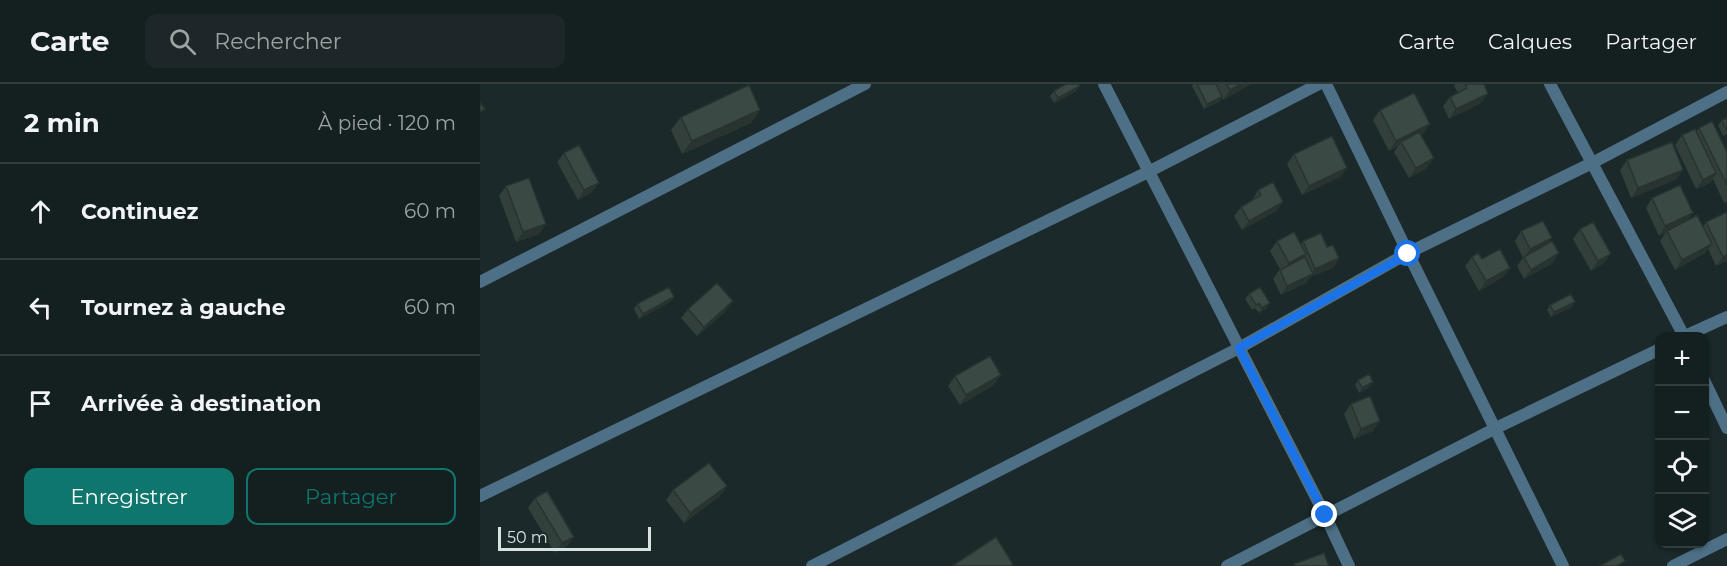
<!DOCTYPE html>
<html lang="fr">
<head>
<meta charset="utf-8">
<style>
	:root { --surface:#141f20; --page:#1d2729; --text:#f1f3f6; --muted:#9da2a5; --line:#333d3e; --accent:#0f766e }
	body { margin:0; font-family:Montserrat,sans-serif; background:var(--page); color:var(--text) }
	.controls { position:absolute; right:18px; bottom:18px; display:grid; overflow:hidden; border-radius:12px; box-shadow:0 2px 4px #0004 }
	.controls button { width:54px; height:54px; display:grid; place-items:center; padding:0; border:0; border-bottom:2px solid var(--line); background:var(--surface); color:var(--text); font:30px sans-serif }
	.scale { position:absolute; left:18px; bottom:15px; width:153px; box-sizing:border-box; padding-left:6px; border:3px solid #d8e2e3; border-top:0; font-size:16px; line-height:21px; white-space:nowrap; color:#d8e2e3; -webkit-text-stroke:4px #1b292b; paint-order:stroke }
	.stop { position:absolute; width:18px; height:18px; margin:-14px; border:4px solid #1a73e8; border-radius:50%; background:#fff }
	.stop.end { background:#1a73e8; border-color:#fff; box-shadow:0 2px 6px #0008 }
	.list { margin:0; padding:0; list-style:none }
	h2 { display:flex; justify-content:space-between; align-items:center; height:78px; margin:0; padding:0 24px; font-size:26px }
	h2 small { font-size:20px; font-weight:400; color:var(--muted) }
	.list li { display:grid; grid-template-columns:39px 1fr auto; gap:18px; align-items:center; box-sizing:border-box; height:96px; padding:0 24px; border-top:2px solid var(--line) }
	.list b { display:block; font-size:22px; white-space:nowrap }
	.list em { font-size:20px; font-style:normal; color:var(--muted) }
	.actions { display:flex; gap:12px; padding:18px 24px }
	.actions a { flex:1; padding:14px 0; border:2px solid var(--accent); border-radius:12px; text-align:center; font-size:21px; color:var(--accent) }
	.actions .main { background:var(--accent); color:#fff }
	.icon { flex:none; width:33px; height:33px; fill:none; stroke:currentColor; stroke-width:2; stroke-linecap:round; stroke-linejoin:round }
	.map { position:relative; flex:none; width:1247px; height:482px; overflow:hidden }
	header { display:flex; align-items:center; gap:36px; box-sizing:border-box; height:84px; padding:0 30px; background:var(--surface); border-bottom:2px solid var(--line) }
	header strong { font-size:28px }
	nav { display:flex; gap:33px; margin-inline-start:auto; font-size:21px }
	.search { width:420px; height:54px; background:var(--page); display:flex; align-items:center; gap:15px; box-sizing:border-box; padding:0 21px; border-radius:12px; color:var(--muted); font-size:22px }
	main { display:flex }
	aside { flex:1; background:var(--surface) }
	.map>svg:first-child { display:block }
</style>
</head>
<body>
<header>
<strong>Carte</strong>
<div class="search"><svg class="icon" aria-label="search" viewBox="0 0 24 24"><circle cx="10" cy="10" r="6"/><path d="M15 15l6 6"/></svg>Rechercher</div>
<nav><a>Carte</a><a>Calques</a><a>Partager</a></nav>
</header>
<main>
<aside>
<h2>2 min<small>À pied · 120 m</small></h2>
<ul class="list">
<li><svg class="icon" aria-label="ahead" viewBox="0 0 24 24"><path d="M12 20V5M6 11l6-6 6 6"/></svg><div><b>Continuez</b></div><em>60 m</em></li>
<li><svg class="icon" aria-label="left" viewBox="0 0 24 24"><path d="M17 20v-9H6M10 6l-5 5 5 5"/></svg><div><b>Tournez à gauche</b></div><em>60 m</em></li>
<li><svg class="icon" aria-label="arrive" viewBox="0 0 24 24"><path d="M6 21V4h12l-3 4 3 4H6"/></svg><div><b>Arrivée à destination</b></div></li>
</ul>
<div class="actions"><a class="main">Enregistrer</a><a>Partager</a></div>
</aside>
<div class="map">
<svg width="1247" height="482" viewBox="0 0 1247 482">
	<rect width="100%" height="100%" fill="#1b292b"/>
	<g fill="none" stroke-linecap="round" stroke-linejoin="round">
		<path stroke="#4e7086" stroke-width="12" d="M624 0 845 431 869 482
			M846 0 928 169 1083 482
			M1070 0 1204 252
			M0 198 385 0
			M1205 252 1247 233
			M1224 296 1247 344
			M0 412 668 88 839 0
			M332 482 759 264 928 169 1112 79 1247 8
			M747 482 1016 344 1180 265
			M1193 482 1247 455"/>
	</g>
	<path fill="#323f3a" d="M713 0H771L743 16 742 14 739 18 724 25 712 2Z
		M975 0H1004L1001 19 969 35 963 22 970 13 978 9 974 2Z
		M600 2 596 7 574 19 570 12 574 7Z
		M280 26 271 39 202 70 191 46 201 33Z
		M900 26 944 49 941 51 947 84 929 94 914 68 918 62 909 67 893 36Z
		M1247 34V50L1243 52 1238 41 1242 36Z
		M1219 44 1247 68V118L1244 119 1233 95 1230 99 1216 105 1195 61 1202 51 1217 47Z
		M84 69 112 108 98 116 77 78Z
		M814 70 867 84 860 93 822 111 807 80Z
		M1147 76 1197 95 1151 114 1140 86Z
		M26 102 66 140 59 150 36 158 19 112Z
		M778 106 803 118 796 127 762 146 754 132 761 123 772 117Z
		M1172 114 1208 136 1223 143 1226 138 1247 177 1236 182 1228 165 1225 169 1195 186 1180 157 1186 148 1179 152 1166 124Z
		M1100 145 1124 179 1111 187 1093 155Z
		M1041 147 1069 159 1073 179 1044 195 1037 182 1043 174 1035 157Z
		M797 157 821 160 823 157 847 163 859 174 853 184 830 193 826 199 801 211 793 195 800 185 790 167Z
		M992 173 1002 175 1030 184 1023 193 999 207 985 182Z
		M769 210 787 224 779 229 775 224 772 226 765 215Z
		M194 213 190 218 159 235 154 225 157 220Z
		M1070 221 1092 223 1071 233 1067 226Z
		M208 225 246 227 217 252 201 234Z
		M475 292 514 301 480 321 468 302Z
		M878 296 890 303 879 309 875 301Z
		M871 320 893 347 874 355 864 330Z
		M247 402 240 412 204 439 186 416 193 406Z
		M55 414 94 453 87 462 75 469 48 424Z"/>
	<path fill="#293330" d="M761 0H771L743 16 750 6Z
		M600 2 596 7 574 19 578 14Z
		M1008 10 1001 19 969 35 976 25Z
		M742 13 739 18 724 25 727 20Z
		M280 26 271 39 202 70 212 57Z
		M950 40 944 49 922 60 921 58 918 62 909 67 916 57Z
		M954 74 947 84 929 94 936 84Z
		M867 84 860 93 822 111 829 102Z
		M1203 86 1197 95 1151 114 1158 104Z
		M1236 89 1230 99 1216 105 1223 96Z
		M119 99 112 108 98 116 104 106Z
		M803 118 796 127 762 146 769 137Z
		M1213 129 1206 139 1179 152 1185 142Z
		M66 140 59 150 36 158 43 148Z
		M1072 154 1065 164 1043 175 1050 165Z
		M1232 160 1225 169 1195 186 1202 176Z
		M1079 169 1073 179 1044 195 1051 186Z
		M826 170 819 180 802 189 809 179Z
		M1131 170 1124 179 1111 187 1118 177Z
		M1247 171V177L1236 182 1243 173Z
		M859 174 853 184 830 193 826 199 801 211 807 202 830 191 835 185Z
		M1030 184 1023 193 999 207 1006 197Z
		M194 213 190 218 159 235 163 230Z
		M253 217 246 227 217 252 224 243Z
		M1095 218 1092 223 1071 233 1074 228Z
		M790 219 787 224 779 229 782 224Z
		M521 291 514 301 480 321 486 311Z
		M893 298 890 303 879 309 882 304Z
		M900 337 893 347 874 355 881 345Z
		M247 402 240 412 204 439 210 429Z
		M94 453 87 462 75 469 82 459Z"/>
	<path fill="#3a4944" stroke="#293330" stroke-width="1.5" d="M586 0H598L600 2 578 14 574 7Z
		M717 0H736L742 13 727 20Z
		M746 0H761L750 6Z
		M985 0H1004L1008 10 976 25 970 13 987 4Z
		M269 1 280 26 212 57 201 33Z
		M934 9 950 40 916 57 900 26Z
		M0 19 5 25 0 28Z
		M1247 34V47L1242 36Z
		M1232 37 1247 68V101L1219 44Z
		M1215 45 1236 89 1223 96 1202 51Z
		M939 48 954 74 936 84 921 58Z
		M852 52 867 84 829 102 814 70Z
		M1192 58 1203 86 1158 104 1147 76Z
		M99 61 119 99 104 106 84 69Z
		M49 94 66 140 43 148 26 102Z
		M793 98 803 118 769 137 761 123 781 111 778 106Z
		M1200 101 1213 129 1185 142 1172 114Z
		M1247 128V171L1243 173 1226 138Z
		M1217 131 1232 160 1202 176 1187 147Z
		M1063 137 1072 154 1050 165 1041 147Z
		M1113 138 1131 170 1118 177 1100 145Z
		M814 148 826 170 809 179 797 157Z
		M841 149 847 163 853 161 859 174 835 185 823 157Z
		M1072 157 1079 169 1051 186 1044 173Z
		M1020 165 1030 184 1006 197 992 173 998 169 1002 175Z
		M825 173 833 190 807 202 800 186Z
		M237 199 253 217 224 243 208 225Z
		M189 203 194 213 163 230 157 220Z
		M780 203 790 219 782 224 779 219 776 221 769 210Z
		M1091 210 1095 218 1074 228 1070 221Z
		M510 272 521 291 486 311 475 292Z
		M889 290 893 298 882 304 878 296Z
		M890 312 900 337 881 345 871 320Z
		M1224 338 1228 345 1224 347Z
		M229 379 247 402 210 429 193 406Z
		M67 407 94 453 82 459 55 414Z
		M516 453 533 480 531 482H472Z
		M844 469 849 482H815L814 480Z
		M1141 470 1145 477 1137 482H1120Z"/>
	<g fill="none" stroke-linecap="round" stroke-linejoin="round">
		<path stroke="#1a73e8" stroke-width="8" d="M845 431 759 264 928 170"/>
	</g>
</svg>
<div class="controls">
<button>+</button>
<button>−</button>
<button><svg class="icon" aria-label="locate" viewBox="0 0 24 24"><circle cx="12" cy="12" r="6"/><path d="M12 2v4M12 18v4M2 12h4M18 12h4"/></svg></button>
<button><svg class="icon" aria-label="layers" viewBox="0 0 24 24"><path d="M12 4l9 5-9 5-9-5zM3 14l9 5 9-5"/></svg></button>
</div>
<div class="scale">50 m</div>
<div class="stop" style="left:928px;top:170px"></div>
<div class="stop end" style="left:845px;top:431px"></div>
</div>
</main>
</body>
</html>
